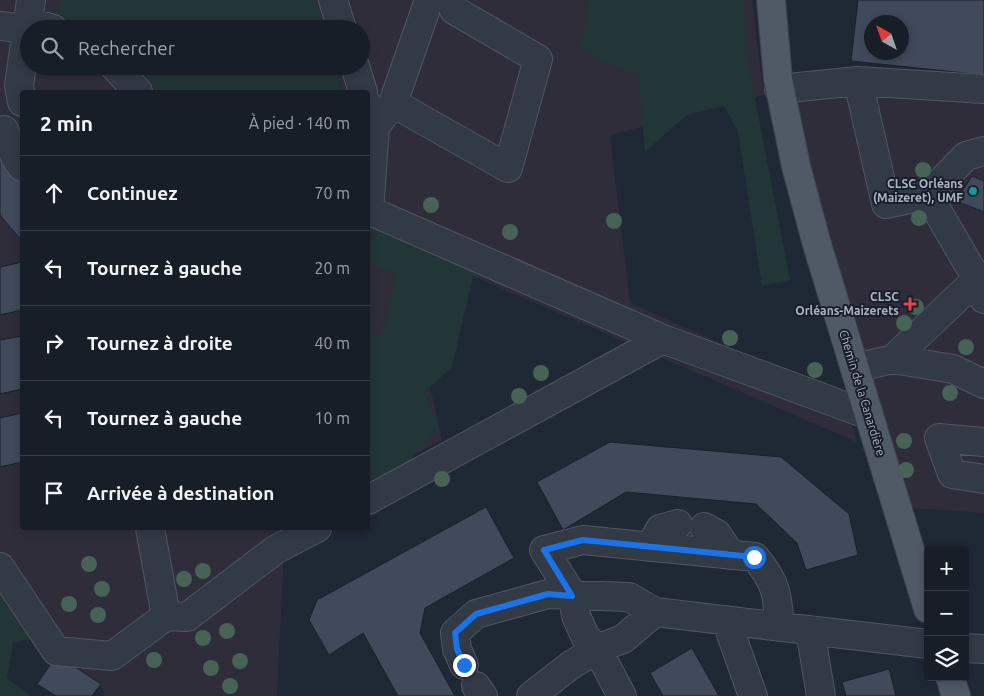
<!DOCTYPE html>
<html lang="fr">
<head>
<meta charset="utf-8">
<style>
	:root { --surface:#171e28; --page:#242b34; --text:#f1f3f6; --muted:#9ea2a8; --line:#363c45 }
	body { margin:0; font-family:Ubuntu,sans-serif; background:var(--page); color:var(--text) }
	.controls { position:absolute; right:15px; bottom:15px; display:grid; overflow:hidden; border-radius:5px; box-shadow:0 2px 8px #0003 }
	.controls button { width:45px; height:45px; display:grid; place-items:center; padding:0; border:0; border-bottom:1px solid var(--line); background:var(--surface); color:var(--text); font:25px sans-serif }
	.compass { position:absolute; left:864px; top:15px; width:45px; height:45px; border-radius:50%; background:var(--surface); box-shadow:0 2px 8px #0003; rotate:320deg }
	.stop { position:absolute; width:15px; height:15px; margin:-11px; border:4px solid #1a73e8; border-radius:50%; background:#fff }
	.stop.end { background:#1a73e8; border-color:#fff; box-shadow:0 1px 5px #0008 }
	.list { margin:0; padding:0; list-style:none }
	h2 { display:flex; justify-content:space-between; align-items:center; height:65px; margin:0; padding:0 20px; font-size:21px }
	h2 small { font-size:16px; font-weight:400; color:var(--muted) }
	.list li { display:grid; grid-template-columns:32px 1fr auto; gap:15px; align-items:center; box-sizing:border-box; height:75px; padding:0 20px; border-top:1px solid var(--line) }
	.list b { display:block; font-size:19px; white-space:nowrap }
	.list em { font-size:16px; font-style:normal; color:var(--muted) }
	.icon { flex:none; width:28px; height:28px; fill:none; stroke:currentColor; stroke-width:2; stroke-linecap:round; stroke-linejoin:round }
	.map { position:relative; flex:none; width:984px; height:696px; overflow:hidden }
	.search { position:absolute; background:var(--surface); box-shadow:0 2px 8px #0003; left:20px; top:20px; width:350px; height:55px; display:flex; align-items:center; gap:12px; box-sizing:border-box; padding:0 18px; border-radius:28px; color:var(--muted); font-size:19px }
	.panel { position:absolute; background:var(--surface); box-shadow:0 2px 8px #0003; left:20px; top:90px; width:350px; height:440px; border-radius:5px }
	.map>svg:first-child { display:block }
</style>
</head>
<body>
<div class="map">
<svg width="984" height="696" viewBox="0 0 984 696">
	<rect width="100%" height="100%" fill="#1f2835"/>
	<path fill="#2f2d3a" fill-rule="evenodd" d="M0 0H752L764 95 610 135 630 303 827 390 844 392 857 442 470 275 429 382 442 440 368 479V92H22V528H285L277 696H105L100 684 57 655 0 570ZM29 29H361V66H29Z
		M778 79 984 100V513L897 507Z"/>
	<path fill="#223537" d="M59 0H316L324 29H90L58 14Z
		M588 0H743L747 57 790 280 762 286 738 132 724 106 687 115 645 152 638 75 603 62 580 47 585 28Z
		M135 66H335L342 92H160Z
		M376 226 474 272 452 367 424 393 439 426 400 472 368 484V334L382 336 397 274 368 263V252Z
		M0 570 36 638 13 643 7 678 30 696H0Z"/>
	<path fill="#404a5a" stroke="#1a212c" fill-rule="evenodd" d="M858 0H984V75L851 61ZM872 22H902V52H872Z
		M0 159 17 179 22 175V247L21 240 0 215Z
		M972 176 984 181V212L956 201Z
		M22 262V310L0 315V267Z
		M22 336V389L0 394V340Z
		M22 413V462L0 467V418Z
		M610 442 781 457 849 514 858 555 806 570 797 543 756 504 626 492 563 530 537 482Z
		M486 507 514 558 425 608 420 633 455 696H398L363 633 329 655 309 620 317 600Z
		M692 648 719 696H663L650 673Z
		M57 655 101 684 92 696H56L37 684Z
		M889 669 896 696H846L842 682Z"/>
	<g fill="none" stroke-linecap="round" stroke-linejoin="round">
		<defs>
			<path id="minor" d="M333 0 342 29
				M28 22 53 29
				M0 26 27 29
				M114 66 138 92
				M355 66 363 92
				M858 81 984 89
				M779 89 858 81 886 204 928 195 966 156 984 151
				M22 102 19 86 31 0
				M393 103 429 0
				M368 105 375 127 393 103 508 168 538 59 454 10 451 0
				M4 130 15 157 22 167
				M928 195 977 279
				M368 210 663 339 869 415
				M369 211 375 127
				M893 359 977 279 984 299
				M855 368 893 359 953 369 984 384
				M984 442 939 438 952 474 984 479
				M368 500 663 339
				M704 527 717 534 731 555
				M150 528 166 616
				M650 547 660 529 678 524
				M0 567 56 651 112 656 166 616 187 617 275 550 317 528
				M655 612 928 644
				M726 620 753 696
				M810 630 821 696
				M965 648 984 649
				M464 665 457 649 455 633 476 614 548 594 629 597 655 612 623 639 597 649 571 665 531 696
				M476 686 483 696
				M622 696 597 649 585 636 576 616 573 596 544 550 583 540 755 557C777 584 777 593 780 627"/>
			<path id="major" d="M771 0 778 79 796 166 816 241 928 609
				M950 677 956 696"/>
		</defs>
		<use href="#minor" stroke="#505764" stroke-width="30"/>
		<use href="#major" stroke="#3c434f" stroke-width="30"/>
		<use href="#minor" stroke="#323a46" stroke-width="28"/>
		<use href="#major" stroke="#505966" stroke-width="28"/>
	</g>
	<g fill="#466356">
		<circle cx="923" cy="170" r="8"/>
		<circle cx="431" cy="205" r="8"/>
		<circle cx="919" cy="218" r="8"/>
		<circle cx="614" cy="221" r="8"/>
		<circle cx="510" cy="232" r="8"/>
		<circle cx="916" cy="307" r="8"/>
		<circle cx="904" cy="323" r="8"/>
		<circle cx="730" cy="338" r="8"/>
		<circle cx="966" cy="347" r="8"/>
		<circle cx="815" cy="370" r="8"/>
		<circle cx="541" cy="373" r="8"/>
		<circle cx="950" cy="393" r="8"/>
		<circle cx="519" cy="396" r="8"/>
		<circle cx="904" cy="441" r="8"/>
		<circle cx="906" cy="470" r="8"/>
		<circle cx="442" cy="479" r="8"/>
		<circle cx="89" cy="564" r="8"/>
		<circle cx="203" cy="571" r="8"/>
		<circle cx="184" cy="579" r="8"/>
		<circle cx="102" cy="589" r="8"/>
		<circle cx="69" cy="604" r="8"/>
		<circle cx="98" cy="615" r="8"/>
		<circle cx="227" cy="631" r="8"/>
		<circle cx="203" cy="638" r="8"/>
		<circle cx="154" cy="660" r="8"/>
		<circle cx="240" cy="661" r="8"/>
		<circle cx="211" cy="668" r="8"/>
		<circle cx="230" cy="686" r="8"/>
	</g>
	<g fill="none" stroke-linecap="round" stroke-linejoin="round">
		<path stroke="#1a73e8" stroke-width="6" d="M464 665 457 649 455 633 476 614 548 594 572 596 544 550 583 540 754 557"/>
	</g>
	<circle fill="#0f9aa8" stroke="#181f2a" stroke-width="2" cx="973" cy="191" r="5"/>
	<path fill="#e0444e" stroke="#181f2a" stroke-width="2" d="M907.5 296.5h5v5h5v5h-5v5h-5v-5h-5v-5h5z"/>
	<g text-anchor="middle" stroke-width="4" stroke-linejoin="round" paint-order="stroke">
		<g font-size="12" font-weight="bold" fill="#acb4c3" stroke="#181f2a" text-anchor="end">
			<text x="963" y="188">CLSC Orléans<tspan x="963" dy="14">(Maizeret), UMF</tspan></text>
			<text x="899" y="301">CLSC<tspan x="899" dy="14">Orléans-Maizerets</tspan></text>
		</g>
		<g font-size="12" fill="#acb4c3" stroke="#181f2a">
			<text transform="translate(862 393) rotate(73)" y="4">Chemin de la Canardière</text>
		</g>
	</g>
</svg>
<div class="controls">
<button>+</button>
<button>−</button>
<button><svg class="icon" aria-label="layers" viewBox="0 0 24 24"><path d="M12 4l9 5-9 5-9-5zM3 14l9 5 9-5"/></svg></button>
</div>
<svg class="compass" viewBox="-18 -18 36 36"><path d="M0-13l5 13h-10z" fill="#e53935"/><path d="M0 13l5-13h-10z" fill="#9ea2a8"/></svg>
<div class="stop" style="left:754px;top:557px"></div>
<div class="stop end" style="left:464px;top:665px"></div>
<div class="search"><svg class="icon" aria-label="search" viewBox="0 0 24 24"><circle cx="10" cy="10" r="6"/><path d="M15 15l6 6"/></svg>Rechercher</div>
<section class="panel">
<h2>2 min<small>À pied · 140 m</small></h2>
<ul class="list">
<li><svg class="icon" aria-label="ahead" viewBox="0 0 24 24"><path d="M12 20V5M6 11l6-6 6 6"/></svg><div><b>Continuez</b></div><em>70 m</em></li>
<li><svg class="icon" aria-label="left" viewBox="0 0 24 24"><path d="M17 20v-9H6M10 6l-5 5 5 5"/></svg><div><b>Tournez à gauche</b></div><em>20 m</em></li>
<li><svg class="icon" aria-label="right" viewBox="0 0 24 24"><path d="M7 20v-9h11M14 6l5 5-5 5"/></svg><div><b>Tournez à droite</b></div><em>40 m</em></li>
<li><svg class="icon" aria-label="left" viewBox="0 0 24 24"><path d="M17 20v-9H6M10 6l-5 5 5 5"/></svg><div><b>Tournez à gauche</b></div><em>10 m</em></li>
<li><svg class="icon" aria-label="arrive" viewBox="0 0 24 24"><path d="M6 21V4h12l-3 4 3 4H6"/></svg><div><b>Arrivée à destination</b></div></li>
</ul>
</section>
</div>
</body>
</html>
